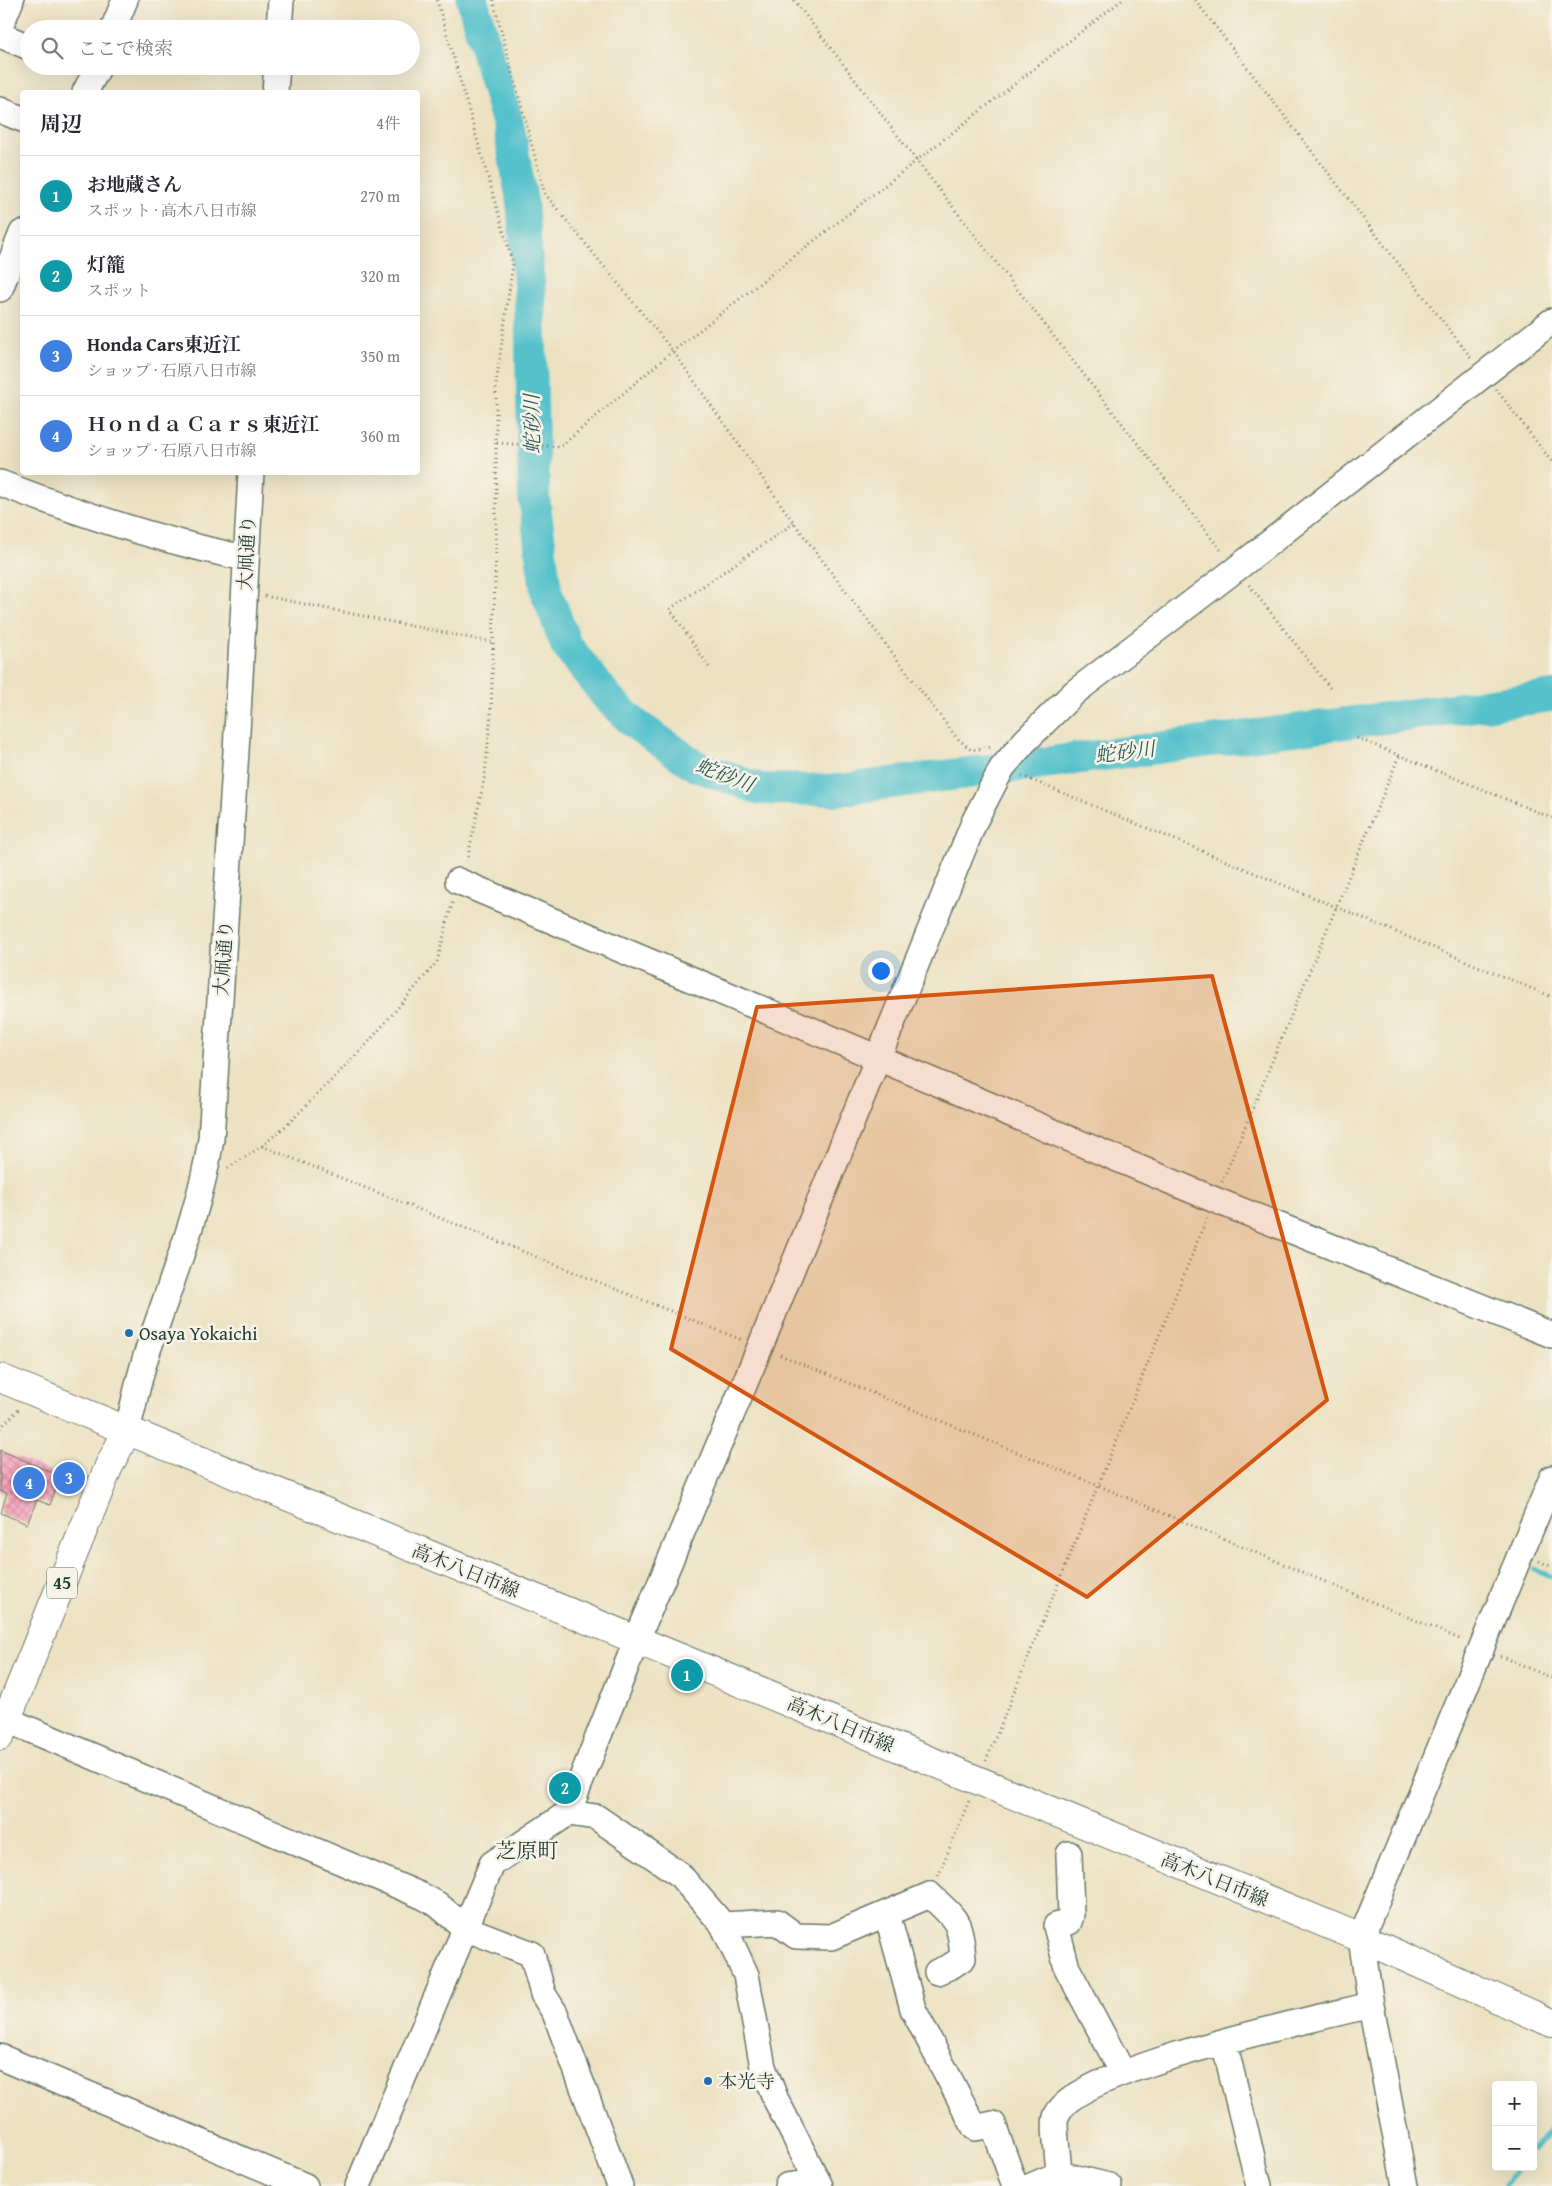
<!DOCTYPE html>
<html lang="ja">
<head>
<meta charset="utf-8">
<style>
	:root { --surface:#fff; --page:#f2f2f3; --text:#2b2b33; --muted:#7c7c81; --line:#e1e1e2; --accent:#1f6fb2 }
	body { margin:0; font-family:"Gentium Book Plus","Noto Serif JP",serif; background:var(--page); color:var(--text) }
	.controls { position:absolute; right:15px; bottom:15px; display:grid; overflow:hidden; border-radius:5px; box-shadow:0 5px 20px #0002 }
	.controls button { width:45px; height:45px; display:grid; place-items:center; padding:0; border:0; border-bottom:1px solid var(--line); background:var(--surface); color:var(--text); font:25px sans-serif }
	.you { position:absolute; left:880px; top:970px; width:18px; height:18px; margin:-12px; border:4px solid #fff; border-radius:50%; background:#1a73e8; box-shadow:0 0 0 8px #1a73e833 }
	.badge { display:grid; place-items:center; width:32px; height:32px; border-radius:50%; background:var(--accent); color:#fff; font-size:16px; font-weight:700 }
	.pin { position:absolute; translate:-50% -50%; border:2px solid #fff; box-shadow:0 1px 5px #0006 }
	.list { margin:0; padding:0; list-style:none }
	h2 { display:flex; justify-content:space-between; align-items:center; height:65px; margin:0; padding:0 20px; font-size:21px }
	h2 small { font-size:16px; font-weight:400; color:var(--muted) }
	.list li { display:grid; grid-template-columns:32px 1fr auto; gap:15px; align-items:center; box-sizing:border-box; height:80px; padding:0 20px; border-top:1px solid var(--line) }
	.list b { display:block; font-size:19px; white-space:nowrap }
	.list p { margin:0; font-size:16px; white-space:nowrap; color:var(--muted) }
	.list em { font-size:16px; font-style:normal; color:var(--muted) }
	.icon { flex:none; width:28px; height:28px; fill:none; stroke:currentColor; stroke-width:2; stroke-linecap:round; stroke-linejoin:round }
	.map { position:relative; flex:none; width:1552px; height:2186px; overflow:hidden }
	.search { position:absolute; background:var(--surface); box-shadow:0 5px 20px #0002; left:20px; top:20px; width:400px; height:55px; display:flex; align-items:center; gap:12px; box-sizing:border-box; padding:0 18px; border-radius:28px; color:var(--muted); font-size:19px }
	.panel { position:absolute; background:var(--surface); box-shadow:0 5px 20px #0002; left:20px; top:90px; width:400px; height:385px; border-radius:5px }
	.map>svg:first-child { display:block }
</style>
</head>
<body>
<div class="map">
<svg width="1552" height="2186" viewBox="0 0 1552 2186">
	<defs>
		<pattern id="building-cross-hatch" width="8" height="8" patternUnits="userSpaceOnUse" patternTransform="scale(1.25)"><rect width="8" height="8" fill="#f8a6bf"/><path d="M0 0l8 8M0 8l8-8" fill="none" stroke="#c8889c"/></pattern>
	</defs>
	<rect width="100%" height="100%" fill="#f7f3e8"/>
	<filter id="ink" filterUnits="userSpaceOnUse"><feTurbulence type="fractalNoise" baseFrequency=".02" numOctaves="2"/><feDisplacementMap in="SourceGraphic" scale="10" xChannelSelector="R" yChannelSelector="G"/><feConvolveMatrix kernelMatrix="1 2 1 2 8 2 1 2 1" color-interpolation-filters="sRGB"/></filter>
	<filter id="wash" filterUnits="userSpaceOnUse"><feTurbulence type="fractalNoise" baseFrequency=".0096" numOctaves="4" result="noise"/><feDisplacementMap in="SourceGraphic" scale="20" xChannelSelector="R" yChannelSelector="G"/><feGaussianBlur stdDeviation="1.12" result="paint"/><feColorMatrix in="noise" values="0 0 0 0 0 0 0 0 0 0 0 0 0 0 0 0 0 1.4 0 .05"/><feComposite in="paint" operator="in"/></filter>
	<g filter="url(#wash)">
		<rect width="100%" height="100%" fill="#ece2c2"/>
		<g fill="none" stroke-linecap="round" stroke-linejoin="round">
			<path stroke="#54c1cb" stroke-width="5.5" d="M1535 1570 1552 1577
				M1533 2148 1552 2130
				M1505 2186 1517 2167"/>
			<path stroke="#54c1cb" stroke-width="32" d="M472 0 509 128 522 201 530 298 534 497 546 591 566 645 608 698 635 724 696 766 760 789 838 790 1552 696"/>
		</g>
		<g id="blocks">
			<path fill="url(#building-cross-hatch)" d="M0 1450 60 1476 50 1505 37 1500 27 1524 1 1513 7 1493 0 1491Z"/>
		</g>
	</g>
	<g filter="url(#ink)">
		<use href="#blocks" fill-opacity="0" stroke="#677766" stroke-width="1"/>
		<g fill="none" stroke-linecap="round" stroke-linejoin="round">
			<defs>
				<path id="minor" d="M0 27 11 0
					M113 29 125 0
					M279 29 281 0
					M0 35 29 47
					M85 92 99 66
					M275 92 277 66
					M0 110 22 119
					M0 289 22 233
					M0 483C80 514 161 541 245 558
					M458 881 1215 1200 1552 1335
					M127 1431C134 1404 139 1376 148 1350 171 1281 200 1212 211 1139L236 751 251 472
					M6 1721 19 1725 422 1896 437 1904 465 1928 532 1954 543 1994 555 2013 620 2186
					M568 1813 596 1817 679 1874 723 1925 746 1975 763 2067 776 2100 820 2186
					M1069 1854 1071 1915 1069 1922 1056 1926 1067 1968 1123 2073
					M887 1914 913 2009 975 2128 993 2124 1015 2186
					M723 1925 777 1922 796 1936 831 1937 930 1895C957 1921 960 1919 963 1958L951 1966 937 1972
					M1224 2042 1259 2186
					M0 2057 305 2186
					M1059 2174C1059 2163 1053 2126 1056 2117 1070 2070 1319 2018 1371 2005
					M358 2186 492 1864 568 1813 637 1639 760 1347 975 820 1002 768 1025 741 1075 692 1236 569 1552 321
					M787 2186 817 2182
					M1031 2186 1059 2174 1109 2186
					M1405 2186 1371 2005 1361 1938 1552 1478"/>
				<path id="major" d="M0 1378 1361 1938 1552 2023
					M0 1736 109 1466 127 1431"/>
			</defs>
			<use href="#minor" stroke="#677766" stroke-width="28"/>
			<use href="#major" stroke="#677766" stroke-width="30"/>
			<path stroke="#677766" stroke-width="3" stroke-dasharray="1 4" stroke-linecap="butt" d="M437 0 513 264 496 384V547L491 713 485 775 467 861
				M493 0 545 194 673 351 794 523 956 737 971 750 991 747
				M794 0 917 161 1223 553
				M1195 0 1472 359
				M1496 389 1552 462
				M497 443 560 447 673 351 1122 0
				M1249 585 1331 689
				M265 596 495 643
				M709 667 670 609 794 523
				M1357 738 1552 818
				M1022 776 1552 997
				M262 1146 742 1340
				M228 1168 262 1146 290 1122 366 1045 437 962 453 900
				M1222 1182 1399 756
				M780 1355 1097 1485 1462 1640
				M0 1428 19 1409
				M1539 1561 1552 1567
				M1500 1656 1552 1678
				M986 1761 1207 1218
				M938 1876 969 1801"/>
			<use href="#minor" stroke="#fff" stroke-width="25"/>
			<use href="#major" stroke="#fff" stroke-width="28"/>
		</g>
	</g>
	<path fill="#d45610" fill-opacity="0.2" stroke="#d45610" stroke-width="4" stroke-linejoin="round" d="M1212 976 1327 1400 1087 1597 671 1349 757 1007Z"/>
	<g fill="#1f6fb2" stroke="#f7f3e8" stroke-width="2">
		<circle cx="129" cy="1333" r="5"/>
		<circle cx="708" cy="2081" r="5"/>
	</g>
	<g text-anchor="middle" stroke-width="5" stroke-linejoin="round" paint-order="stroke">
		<rect fill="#f7f3e8" stroke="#60746a" stroke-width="1" x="47" y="1567.5" width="30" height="31" rx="4"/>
		<g font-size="18" font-weight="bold" fill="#1f3d34">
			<text x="62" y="1589">45</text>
		</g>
		<g font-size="19" fill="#1f3d34" stroke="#f7f3e8">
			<text transform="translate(246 553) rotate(-87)" y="7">大凧通り</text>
			<text transform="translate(223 958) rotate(-86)" y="7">大凧通り</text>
			<text transform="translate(466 1570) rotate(22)" y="7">高木八日市線</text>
			<text transform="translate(841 1724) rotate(23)" y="7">高木八日市線</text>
			<text transform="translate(1215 1879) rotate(22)" y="7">高木八日市線</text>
		</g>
		<g font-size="19" fill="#1f3d34" stroke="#f7f3e8" text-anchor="start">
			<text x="139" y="1340">Osaya Yokaichi</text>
			<text x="718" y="2088">本光寺</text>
		</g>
		<g font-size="20" font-style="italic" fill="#2c5e5a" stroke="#f7f3e8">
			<text transform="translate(532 424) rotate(-91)" y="7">蛇砂川</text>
			<text transform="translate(1125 752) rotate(-7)" y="7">蛇砂川</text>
			<text transform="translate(725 775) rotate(21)" y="7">蛇砂川</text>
		</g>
		<g font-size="21" fill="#1f3d34" stroke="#f7f3e8">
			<text x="527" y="1858">芝原町</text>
		</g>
	</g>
</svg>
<div class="controls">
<button>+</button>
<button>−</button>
</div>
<div class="you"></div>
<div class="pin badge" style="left:687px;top:1675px;background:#0f9aa8">1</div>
<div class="pin badge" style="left:565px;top:1788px;background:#0f9aa8">2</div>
<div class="pin badge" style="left:69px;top:1478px;background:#3f7fe0">3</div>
<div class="pin badge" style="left:29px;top:1483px;background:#3f7fe0">4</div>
<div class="search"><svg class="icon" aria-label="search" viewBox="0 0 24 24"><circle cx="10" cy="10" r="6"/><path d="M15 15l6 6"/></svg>ここで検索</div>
<section class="panel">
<h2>周辺<small>4件</small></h2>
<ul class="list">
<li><span class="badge" style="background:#0f9aa8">1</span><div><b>お地蔵さん</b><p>スポット · 高木八日市線</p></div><em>270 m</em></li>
<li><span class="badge" style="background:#0f9aa8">2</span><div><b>灯籠</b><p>スポット</p></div><em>320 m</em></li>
<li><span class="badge" style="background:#3f7fe0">3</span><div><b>Honda Cars東近江</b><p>ショップ · 石原八日市線</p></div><em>350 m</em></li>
<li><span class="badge" style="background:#3f7fe0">4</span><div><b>Ｈｏｎｄａ Ｃａｒｓ東近江</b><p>ショップ · 石原八日市線</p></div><em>360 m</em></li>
</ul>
</section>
</div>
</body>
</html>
